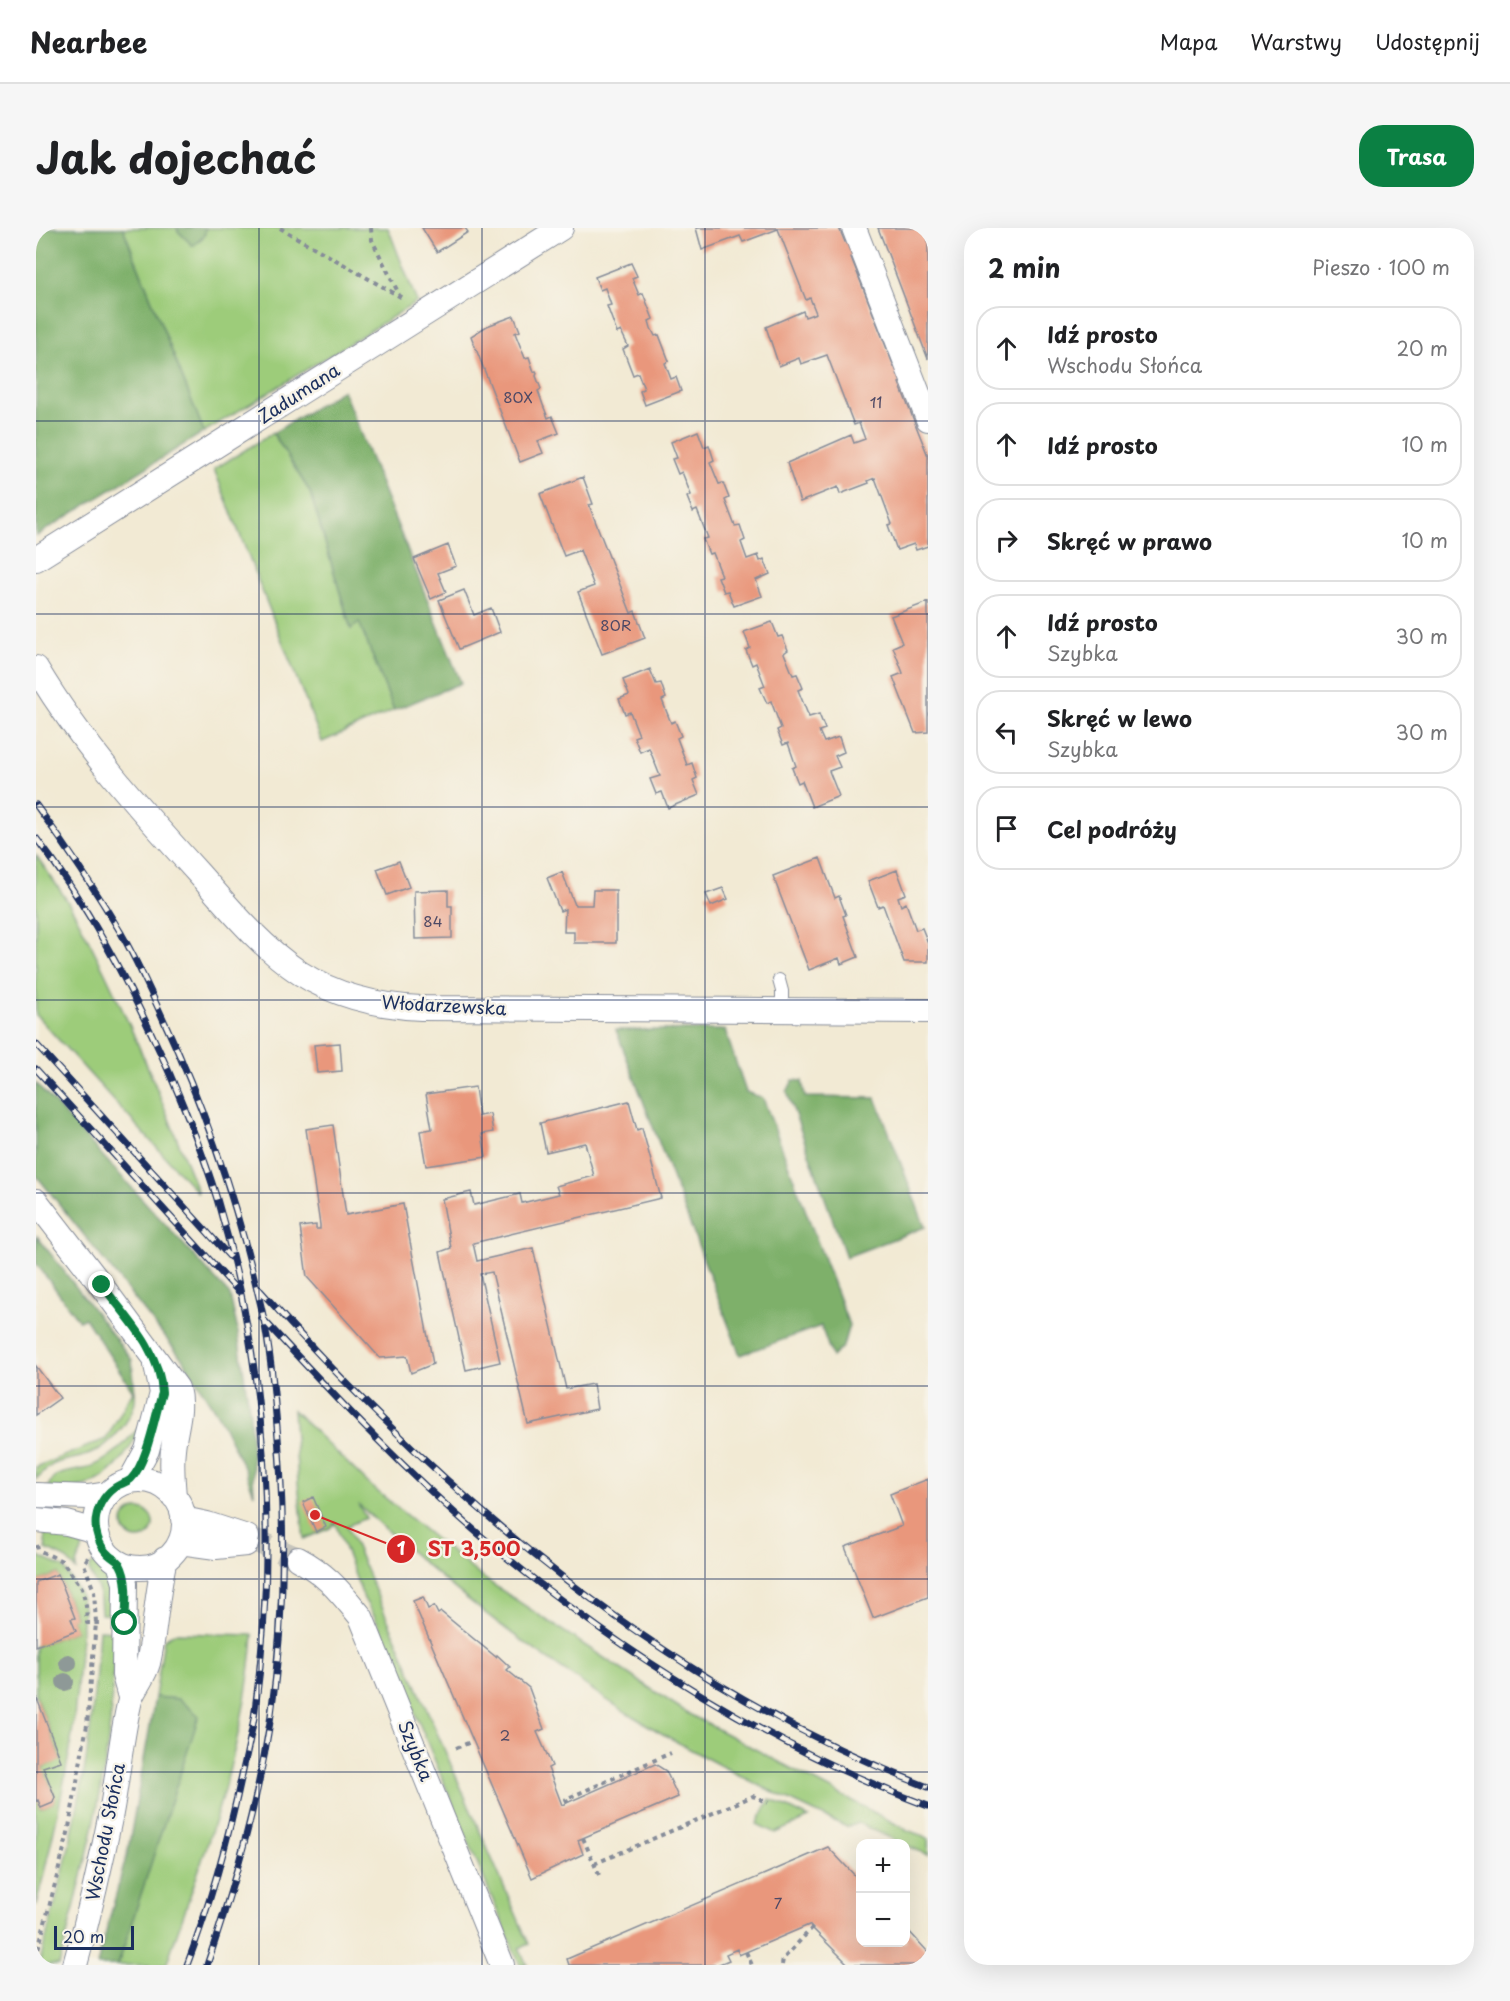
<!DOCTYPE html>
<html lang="pl">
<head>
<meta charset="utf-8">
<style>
	:root { --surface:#fff; --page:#f6f6f6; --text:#202124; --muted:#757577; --line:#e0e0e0; --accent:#0b8043 }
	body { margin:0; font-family:"Playpen Sans",sans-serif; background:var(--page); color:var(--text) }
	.controls { position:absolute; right:18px; bottom:18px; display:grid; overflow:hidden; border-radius:12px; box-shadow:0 6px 24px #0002 }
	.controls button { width:54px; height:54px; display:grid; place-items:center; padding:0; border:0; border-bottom:2px solid var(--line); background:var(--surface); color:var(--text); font:30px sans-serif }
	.scale { position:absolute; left:18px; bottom:15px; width:80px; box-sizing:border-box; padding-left:6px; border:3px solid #1b2f5e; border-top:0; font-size:16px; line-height:21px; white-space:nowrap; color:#1b2f5e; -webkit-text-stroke:4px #f7f3e8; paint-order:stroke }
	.stop { position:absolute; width:18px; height:18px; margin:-14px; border:4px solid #0b8043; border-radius:50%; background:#fff }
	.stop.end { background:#0b8043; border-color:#fff; box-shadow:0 2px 6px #0008 }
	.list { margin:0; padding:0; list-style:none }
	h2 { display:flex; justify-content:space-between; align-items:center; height:78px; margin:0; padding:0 24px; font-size:26px }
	h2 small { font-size:20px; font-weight:400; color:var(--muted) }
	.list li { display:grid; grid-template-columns:39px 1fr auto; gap:18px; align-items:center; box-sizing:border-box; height:84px; margin:0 12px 12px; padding:0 12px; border:2px solid var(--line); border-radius:24px }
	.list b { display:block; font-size:22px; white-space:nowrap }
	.list p { margin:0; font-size:20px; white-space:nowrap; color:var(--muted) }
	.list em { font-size:20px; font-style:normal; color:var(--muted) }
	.icon { flex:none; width:33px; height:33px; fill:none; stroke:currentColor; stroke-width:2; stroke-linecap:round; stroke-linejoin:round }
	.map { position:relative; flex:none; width:892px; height:1737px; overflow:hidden; border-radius:24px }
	header { display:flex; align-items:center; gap:36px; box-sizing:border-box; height:84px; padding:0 30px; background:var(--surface); border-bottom:2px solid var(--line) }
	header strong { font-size:28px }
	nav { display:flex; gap:33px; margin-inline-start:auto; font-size:21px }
	.intro { display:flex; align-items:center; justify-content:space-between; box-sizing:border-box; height:144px; padding:0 36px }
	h1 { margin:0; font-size:42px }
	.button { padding:15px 27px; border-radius:24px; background:var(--accent); color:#fff; font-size:21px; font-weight:700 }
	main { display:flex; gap:36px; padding:0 36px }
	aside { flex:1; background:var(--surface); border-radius:24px; box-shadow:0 6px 24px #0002 }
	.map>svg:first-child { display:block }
</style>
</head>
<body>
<header>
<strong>Nearbee</strong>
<nav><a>Mapa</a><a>Warstwy</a><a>Udostępnij</a></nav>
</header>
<div class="intro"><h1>Jak dojechać</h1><a class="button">Trasa</a></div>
<main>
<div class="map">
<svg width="892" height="1737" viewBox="0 0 892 1737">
	<rect width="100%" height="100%" fill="#f7f3e8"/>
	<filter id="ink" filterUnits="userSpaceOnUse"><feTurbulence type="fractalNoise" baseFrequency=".0167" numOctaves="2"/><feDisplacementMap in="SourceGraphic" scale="12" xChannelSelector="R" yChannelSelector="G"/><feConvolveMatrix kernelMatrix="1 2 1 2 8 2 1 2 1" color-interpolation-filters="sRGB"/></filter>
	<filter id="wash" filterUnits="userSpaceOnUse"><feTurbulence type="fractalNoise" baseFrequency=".008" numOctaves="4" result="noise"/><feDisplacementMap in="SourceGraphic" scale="24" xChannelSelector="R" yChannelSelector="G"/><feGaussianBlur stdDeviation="1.35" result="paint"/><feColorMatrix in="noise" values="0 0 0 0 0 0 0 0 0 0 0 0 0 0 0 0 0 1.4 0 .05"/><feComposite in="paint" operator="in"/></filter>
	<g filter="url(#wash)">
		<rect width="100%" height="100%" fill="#f2ead4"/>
		<path fill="#9dcc7a" stroke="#5c7e6c" stroke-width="1.5" d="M87 0H141L142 3 168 8 170 0H352L381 74 168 204Z
			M237 205 274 264 315 401 323 393 358 482 286 514 178 241Z
			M0 627C13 647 29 667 40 688 88 777 126 871 162 965L0 787Z
			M97 1163 99 1165C102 1187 74 1218 54 1226 43 1231 29 1231 18 1236 11 1239 6 1246 0 1251V1239L70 1211Z
			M257 1182 336 1259 447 1350 653 1486 871 1602 892 1610V1627L822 1595 811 1599C738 1566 666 1530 598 1489 579 1478 562 1466 545 1454 464 1400 392 1342 322 1276L330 1290 311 1298 493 1716 483 1720 491 1737H484L339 1389 328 1371 299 1295 294 1300 268 1311 262 1255Z
			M106 1196C93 1226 73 1257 36 1260 28 1261 20 1260 12 1260 15 1243 38 1244 52 1240 75 1232 90 1214 106 1196Z
			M87 1296a15 15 0 1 1 30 0a15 15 0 1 1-30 0Z
			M8 1303 23 1306 47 1319C46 1329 39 1329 40 1342L29 1330 10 1321Z
			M0 1327 27 1339 43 1364 47 1379C44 1426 41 1474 34 1521 25 1574 13 1626 0 1678V1573L2 1572 5 1580 17 1575 19 1569 7 1539 25 1532 0 1467V1418L40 1403 35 1391 39 1389 22 1346 0 1354Z
			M62 1333C74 1350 79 1366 80 1387L65 1386 64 1372 62 1361 53 1342 54 1337Z
			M63 1402 79 1403C77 1433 77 1464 74 1495 66 1577 44 1658 23 1737H3C20 1673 37 1609 48 1544 56 1497 60 1450 63 1402Z
			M139 1405 217 1407C209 1521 167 1630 130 1737H82L110 1648 143 1471 119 1469 128 1411Z
			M734 1571 773 1590 739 1605 721 1596Z"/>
		<path fill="#7eb06a" stroke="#4c7064" stroke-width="1.5" d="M0 0H87L168 204 0 308Z
			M141 0H170L168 8 157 18 142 3Z
			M307 162 425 455 358 482 323 394 315 401 274 264 237 205Z
			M580 802H689L710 864 727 870 813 1097 807 1118 796 1129 785 1098 704 1127Z
			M757 852 766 853 769 869 840 870 889 999 810 1029 751 864Z
			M0 855 194 1067 201 1099 214 1187 218 1266 209 1242 183 1189 148 1133 0 947Z
			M1 1008 96 1132 99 1165 97 1163 49 1090 43 1093 0 1035Z
			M119 1469 143 1471 163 1488 82 1737H61L92 1622Z"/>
		<g id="blocks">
			<path fill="#e9977b" d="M386 0H429L432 4 401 24Z
				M660 0H803L809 14 814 12 819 27 815 29 858 139 862 137 868 153 863 155 892 228V318L880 322 878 316 861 322 852 297 856 296 839 250 832 253 833 255 804 266 802 259 764 274 751 235 815 207 818 215 829 211 823 195 818 197 791 127 765 136 763 130 743 138 730 99 767 83 769 89 780 85 774 70 770 72 742 1 707 14 704 8 666 22Z
				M842 0H892V131Z
				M595 35 601 48 596 50 603 67 607 65 617 91 613 93 615 100 619 108 623 107 633 133 629 135 635 151 640 149 645 163 609 177 604 163 608 161 602 145 597 147 587 121 592 118 585 103 581 105 571 78 575 77 569 60 564 62 559 49Z
				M478 88 484 103 479 105 489 130 493 129 498 144 500 143 501 145 500 148 505 161 502 163 507 177 512 190 516 188 523 205 502 213 507 225 484 234 435 108 451 98Z
				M662 203 668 219 673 217 678 232 674 234 683 256 687 255 693 270 689 272 699 298 704 297 709 312 705 314 711 331 722 327 724 333 728 331 734 346 720 352 726 368 698 378 692 363 688 364 682 349 686 348 677 325 673 326 667 311 672 310 661 282 657 284 651 269 655 267 646 244 642 246 636 231 641 230 635 214Z
				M547 249 557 276 553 277 595 385 599 383 609 410 566 426 542 364 558 358 544 322 528 328 504 266Z
				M412 317 420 338 402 345 410 364 395 371 378 331Z
				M428 362 438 387 455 380 464 404 423 421 403 372Z
				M892 374V504L879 505 857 449 867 445 857 419 866 415 855 388Z
				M736 394 742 409 746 408 752 422 748 425 757 447 761 446 767 460 762 462 773 489 783 486 789 501 783 503 788 514 803 509 808 524 799 528 804 539 793 543 803 568 776 579 766 553 762 555 756 540 760 538 752 515 747 517 741 502 745 500 735 473 731 475 724 460 729 458 720 435 716 437 710 422 714 420 708 404Z
				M614 441 620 456 625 455 630 470 626 472 635 495 639 493 645 508 641 510 651 537 656 535 661 550 657 552 663 567 632 580 626 564 620 566 614 551 624 548 613 520 604 524 598 509 603 507 594 484 589 486 583 471 593 467 587 452Z
				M784 630 799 670 803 668 810 687 807 688 822 729 805 736 803 730 773 742 737 648Z
				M363 633 373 659 351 667 341 641Z
				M861 642 870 666 862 669 865 678 870 675 880 702 886 700 892 715V734H868L847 677 842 679 832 653Z
				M526 644 539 677H556L557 662H580V715H538V704H528L529 681 524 683 511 650Z
				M687 660 692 671 675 678 670 666Z
				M412 662V678H416V710L379 711 378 663Z
				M304 815 306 843 281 845 278 817Z
				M439 859 443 888 454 886 457 904 446 906 450 929 390 938 384 903 396 901 390 866Z
				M593 873 601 902 606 900 625 970 437 1015 441 1033 497 1020 530 1161 557 1156 561 1181 492 1196 456 1044 444 1046 464 1134 430 1142 404 1024 415 1020 406 971 435 964 438 977 484 966 486 975 523 966 520 958 558 948 549 915 510 924 504 895Z
				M297 897 310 987 367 976 397 1136 375 1145 371 1128 344 1130 271 1049 264 999 280 997V1001H284V997L270 901Z
				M0 1138 24 1170 0 1187Z
				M892 1251V1369L837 1390 809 1319 866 1298 854 1266Z
				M277 1269 290 1299 280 1304 267 1274Z
				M22 1346 39 1390 35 1391 40 1403 0 1418V1354Z
				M387 1369 392 1381 398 1378 402 1386 405 1384 460 1429 461 1427 474 1439 471 1442 493 1460 508 1501 501 1504 516 1538 512 1540 526 1577 619 1536 630 1543 642 1569 542 1612 547 1626 496 1650 377 1373Z
				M0 1468 25 1533 7 1539 19 1569 17 1575 5 1580 2 1572 0 1573Z
				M792 1619 824 1653V1714H870V1700L892 1724V1726L880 1737H813L773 1697 703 1727 701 1721 690 1726 693 1732 681 1737H533L531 1731Z"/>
		</g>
	</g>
	<g filter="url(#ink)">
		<use href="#blocks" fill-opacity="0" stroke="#868c99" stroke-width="1.5"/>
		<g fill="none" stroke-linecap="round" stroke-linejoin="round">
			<path stroke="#c7c5bc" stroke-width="24" stroke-dasharray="24 12" stroke-linecap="butt" d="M211 1309 262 1331"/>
			<defs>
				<path id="lane" d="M743 752 746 763V782"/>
				<path id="street" d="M818 0 892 191
					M0 331 525 0
					M0 440C46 517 103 580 163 646 194 681 225 719 264 745 300 768 342 778 385 780L892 783
					M0 973 65 1057 141 1160C147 1183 139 1198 137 1221 135 1237 137 1253 138 1269
					M60 1296a44 44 0 1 1 88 0a44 44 0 1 1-88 0Z
					M94 1253 111 1222 126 1165 120 1137
					M0 1267 52 1269 71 1266
					M147 1291 171 1296 211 1309
					M0 1292 31 1295 60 1303
					M144 1314 180 1319 210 1316
					M262 1331C292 1347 304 1364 325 1389L466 1737
					M83 1335 89 1355 88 1447 94 1469
					M39 1737C53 1687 65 1636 75 1585 82 1548 85 1509 94 1472 97 1461 108 1450 112 1435 120 1401 120 1366 129 1331"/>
			</defs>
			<use href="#lane" stroke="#868c99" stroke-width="14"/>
			<use href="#street" stroke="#868c99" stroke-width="26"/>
			<path stroke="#868c99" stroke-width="4" stroke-dasharray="4.5 4.5" stroke-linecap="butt" d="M244 0 368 71
				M335 0 336 12 363 66
				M1 1317 2 1322 26 1333 46 1360 50 1378 51 1395H63
				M420 1520 437 1513
				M532 1575 530 1571 635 1525
				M547 1610 563 1647
				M558 1636 717 1568 732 1575
				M710 1724 716 1737
				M0 1730 32 1605 51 1497 60 1395 58 1363 48 1336 54 1326
				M746 1737 747 1731 776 1700"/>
			<use href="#lane" stroke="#fff" stroke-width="12"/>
			<use href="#street" stroke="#fff" stroke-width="24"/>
			<defs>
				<path id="rail" d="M0 577C30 618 59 661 85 705 101 733 115 764 128 793 171 885 202 979 225 1078 233 1113 237 1151 240 1187 250 1289 249 1392 234 1494 221 1577 198 1658 171 1737
					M0 610C51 676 90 750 125 826 146 873 166 921 181 971 231 1138 242 1317 218 1490 215 1507 211 1525 207 1542 193 1608 175 1674 151 1737
					M0 816 194 1029
					M0 841 202 1063
					M222 1060C409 1270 627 1457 892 1559
					M226 1090C299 1169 375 1250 458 1319 585 1425 737 1520 892 1578"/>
			</defs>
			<use href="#rail" stroke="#1b2f5e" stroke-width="7"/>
			<use href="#rail" stroke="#f7f3e8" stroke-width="4.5" stroke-dasharray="14" stroke-linecap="butt"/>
		</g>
		<g fill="#8e9997">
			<circle cx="32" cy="1435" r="9"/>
			<circle cx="29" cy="1454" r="9"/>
		</g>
	</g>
	<g fill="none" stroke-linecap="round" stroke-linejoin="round" filter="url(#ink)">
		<path stroke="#0b8043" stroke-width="8" d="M66 1057C90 1089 125 1123 126 1165 119 1188 111 1235 95 1251 92 1254 87 1255 83 1257 71 1263 62 1276 60 1290 58 1303 63 1318 73 1327 76 1330 81 1332 84 1336 93 1352 90 1377 89 1395"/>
	</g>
	<path fill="none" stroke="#1b2f5e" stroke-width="1.5" stroke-opacity="0.55" d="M223 0V1737M446 0V1737M669 0V1737M0 193H892M0 386H892M0 579H892M0 772H892M0 965H892M0 1158H892M0 1351H892M0 1544H892"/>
	<g text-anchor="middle" stroke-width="5" stroke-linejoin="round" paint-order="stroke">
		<g font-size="15" fill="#4e4965">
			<text x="482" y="175">80X</text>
			<text x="840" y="180">11</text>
			<text x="580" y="403">80R</text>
			<text x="397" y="699">84</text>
			<text x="469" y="1513">2</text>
			<text x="742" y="1681">7</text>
		</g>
		<g font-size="18" fill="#1b2f5e" stroke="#f7f3e8">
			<text transform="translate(263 166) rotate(-33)" y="6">Zadumana</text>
			<text transform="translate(408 778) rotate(3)" y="6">Włodarzewska</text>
			<text transform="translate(379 1523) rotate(68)" y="6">Szybka</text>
			<text transform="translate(70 1604) rotate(-79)" y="6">Wschodu Słońca</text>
		</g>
	</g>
	<path fill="none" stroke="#d62828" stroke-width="2" d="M279 1287L365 1321"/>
	<g fill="#d62828" stroke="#f7f3e8" stroke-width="2">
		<circle cx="279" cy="1287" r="6"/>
		<circle cx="365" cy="1321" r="15"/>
	</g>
	<g font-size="18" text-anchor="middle" font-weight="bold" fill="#fff">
		<text x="365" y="1327">1</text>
	</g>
	<g font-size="20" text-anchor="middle" font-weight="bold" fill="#d62828" stroke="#f7f3e8" stroke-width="5" stroke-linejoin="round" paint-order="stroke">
		<text x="438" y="1328">ST 3,500</text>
	</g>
</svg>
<div class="controls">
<button>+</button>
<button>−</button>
</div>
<div class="scale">20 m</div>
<div class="stop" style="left:89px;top:1395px"></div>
<div class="stop end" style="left:66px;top:1057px"></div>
</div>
<aside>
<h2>2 min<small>Pieszo · 100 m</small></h2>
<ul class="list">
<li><svg class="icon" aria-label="ahead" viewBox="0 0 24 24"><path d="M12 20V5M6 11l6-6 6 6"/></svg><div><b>Idź prosto</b><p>Wschodu Słońca</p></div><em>20 m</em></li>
<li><svg class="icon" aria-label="ahead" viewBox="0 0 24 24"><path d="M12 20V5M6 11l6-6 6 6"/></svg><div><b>Idź prosto</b></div><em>10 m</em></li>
<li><svg class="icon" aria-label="right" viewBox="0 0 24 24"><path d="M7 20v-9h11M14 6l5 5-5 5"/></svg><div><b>Skręć w prawo</b></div><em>10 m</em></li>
<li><svg class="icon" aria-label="ahead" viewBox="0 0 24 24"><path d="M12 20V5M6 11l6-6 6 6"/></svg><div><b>Idź prosto</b><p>Szybka</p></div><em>30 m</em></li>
<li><svg class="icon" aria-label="left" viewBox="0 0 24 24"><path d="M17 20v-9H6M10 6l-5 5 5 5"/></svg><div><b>Skręć w lewo</b><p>Szybka</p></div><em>30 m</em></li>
<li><svg class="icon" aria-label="arrive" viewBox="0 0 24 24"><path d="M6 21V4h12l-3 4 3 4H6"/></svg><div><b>Cel podróży</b></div></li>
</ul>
</aside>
</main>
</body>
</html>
